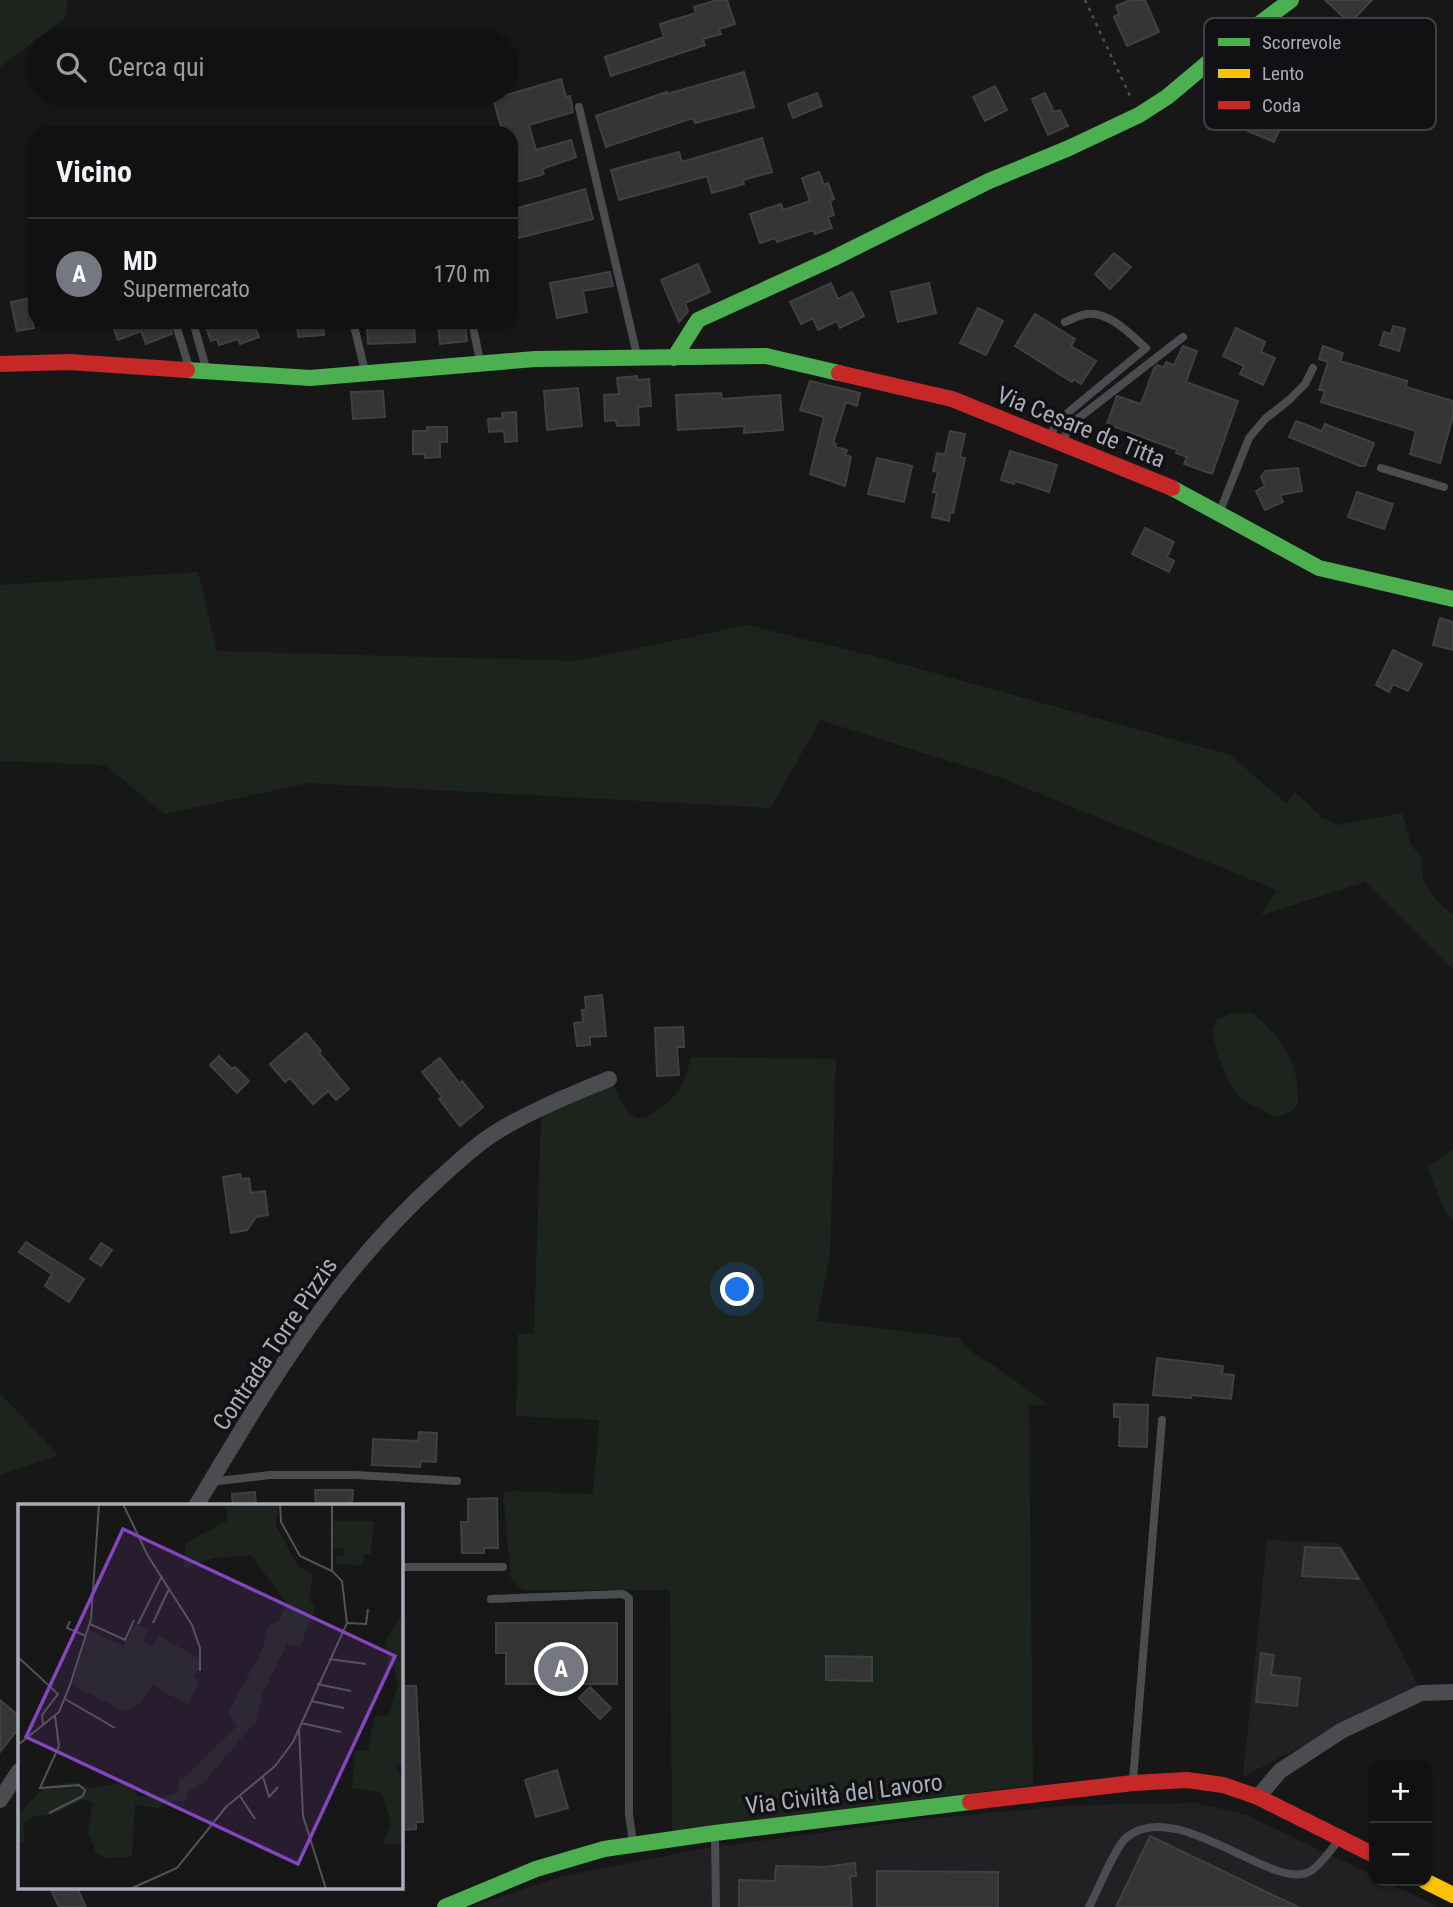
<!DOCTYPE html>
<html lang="it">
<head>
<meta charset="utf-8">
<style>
	:root { --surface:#111; --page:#1e1f1f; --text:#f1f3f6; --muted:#9c9d9f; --line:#303131; --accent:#757880 }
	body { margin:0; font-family:"Roboto Condensed",sans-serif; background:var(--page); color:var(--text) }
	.controls { position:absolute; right:21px; bottom:21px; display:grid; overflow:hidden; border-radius:14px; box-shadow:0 2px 5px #0004 }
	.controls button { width:63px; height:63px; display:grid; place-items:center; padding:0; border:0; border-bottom:2px solid var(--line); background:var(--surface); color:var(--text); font:35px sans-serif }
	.you { position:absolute; left:738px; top:1290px; width:24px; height:24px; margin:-18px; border:5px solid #fff; border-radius:50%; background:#1a73e8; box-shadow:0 0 0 10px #1a73e833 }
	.badge { display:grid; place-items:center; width:46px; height:46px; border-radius:50%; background:var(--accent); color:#fff; font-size:23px; font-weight:700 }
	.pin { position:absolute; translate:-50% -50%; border:4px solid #fff; box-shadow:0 2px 7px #0006 }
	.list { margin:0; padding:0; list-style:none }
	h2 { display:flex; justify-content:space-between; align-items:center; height:91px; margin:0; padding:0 28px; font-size:30px }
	h2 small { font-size:23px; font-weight:400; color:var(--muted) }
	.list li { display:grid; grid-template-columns:46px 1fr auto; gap:21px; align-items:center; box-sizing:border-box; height:112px; padding:0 28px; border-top:2px solid var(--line) }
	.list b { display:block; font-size:26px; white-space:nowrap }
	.list p { margin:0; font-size:23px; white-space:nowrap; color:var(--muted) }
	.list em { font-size:23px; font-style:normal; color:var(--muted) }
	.icon { flex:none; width:38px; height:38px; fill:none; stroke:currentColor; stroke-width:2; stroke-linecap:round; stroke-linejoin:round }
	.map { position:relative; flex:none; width:1453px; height:1907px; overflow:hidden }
	.search { position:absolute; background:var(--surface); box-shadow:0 2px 5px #0004; left:28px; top:28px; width:490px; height:77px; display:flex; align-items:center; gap:18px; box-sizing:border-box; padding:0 24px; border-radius:38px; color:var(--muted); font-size:26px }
	.panel { position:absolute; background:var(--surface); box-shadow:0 2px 5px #0004; left:28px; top:126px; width:490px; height:203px; border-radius:21px }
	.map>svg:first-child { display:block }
</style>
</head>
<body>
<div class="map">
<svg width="1453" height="1907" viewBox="0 0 1453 1907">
	<rect width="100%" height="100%" fill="#171717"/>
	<path fill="#212123" d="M1267 1540 1340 1543 1379 1609 1421 1691 1331 1731 1243 1777Z
		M1197 1803 1247 1815 1374 1876V1881H1384L1439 1907H469L562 1876 707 1848 924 1819 1080 1805Z"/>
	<path fill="#1d241e" d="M0 0H68L66 17 0 67Z
		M198 572 217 651 577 661 747 625 873 656 1230 755 1286 803 1295 792 1322 818 1338 825 1402 813 1411 845 1423 860C1416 882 1437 901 1453 915V970L1365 882 1261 915 1277 890 999 777 820 720 771 808 308 783 164 814 105 765 0 761V585Z
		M1234 1013H1253C1284 1040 1299 1062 1298 1104L1290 1112 1275 1117C1265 1110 1255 1107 1245 1101 1228 1091 1216 1049 1212 1031L1217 1019Z
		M691 1057 836 1059 830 1255 817 1321 960 1338 964 1347 994 1366 1049 1405H1029L1033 1785 672 1831 670 1590H523L511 1579 503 1493 514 1491 593 1494 599 1420 516 1416 518 1334H534L541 1113 614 1086C620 1098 628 1123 647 1117 651 1115 657 1110 661 1107 682 1092 685 1082 691 1057Z
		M1453 1149V1221L1446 1214 1427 1167Z
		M0 1393 58 1455 0 1475Z"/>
	<path fill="#353536" stroke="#3f4043" stroke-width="2" d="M717 0H727L735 24 719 29 721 34 703 39 705 45 611 76 605 57 664 37 660 24 696 13 694 7Z
		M1130 0H1145L1159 32 1127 46 1114 17 1119 14 1116 6Z
		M1325 0H1372L1350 23Z
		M744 72 754 107 695 123 693 118 606 147 596 116 667 92V94Z
		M561 79 566 97 570 96 573 112 529 125 536 150 571 140 576 157 542 169 544 174 517 182 511 161V133H503L493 99Z
		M995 86 1007 110 985 121 973 97Z
		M817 93 822 106 793 118 788 104Z
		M1045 93 1054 112 1060 110 1068 126 1048 135 1032 99Z
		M1227 100 1260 114 1266 101 1288 110 1274 142 1219 119Z
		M762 138 772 172 743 180 744 184 712 193 707 176 619 200 611 170 679 152 682 162Z
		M819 172 824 185 828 183 834 199 830 201 834 215 828 217 832 228 815 234 813 230 777 242 775 238 760 243 750 214 781 204 783 210 810 201 802 178Z
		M585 189 593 219 511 240V210Z
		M1114 253 1131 267 1110 289 1095 274Z
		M698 264 710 292 685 303 688 311 679 322 661 280Z
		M610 272 613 286 583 291 587 312 557 318 550 283Z
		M831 283 838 299 852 292 864 316 840 328 837 321 818 330 813 318 801 324 790 302Z
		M929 283 936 313 898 322 891 292Z
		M35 297V320H32L34 328 17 331 11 302Z
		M978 308 1003 321 986 355 960 343Z
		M1035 314 1075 339 1071 346 1096 361 1081 384 1073 379 1072 382 1015 346Z
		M111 322H169L172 334 146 344 141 331 118 340Z
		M204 322H253L259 337 240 344 238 339 219 345 217 339 211 341Z
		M297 322H323L324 335 298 337Z
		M438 322H465L467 341 440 344Z
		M414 323 415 342 368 344 367 325Z
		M1393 326 1405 329 1399 351 1380 345 1384 332 1391 334Z
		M1236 328 1265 342 1261 352 1275 358 1263 385 1240 374 1244 366 1223 356Z
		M1183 346 1197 351 1186 382 1238 401 1212 474 1184 464 1187 457 1176 453 1177 450 1107 424 1117 396 1141 404 1154 368 1157 365 1164 368 1166 362 1174 365Z
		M1323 346 1343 353 1340 361 1407 381 1406 387 1453 401V416L1440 463 1410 454 1416 431 1321 402 1325 391 1319 390 1328 362 1319 359Z
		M637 376V380L649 379 651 406 638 407 639 425 617 426 616 420 605 421 604 395 619 394 617 378Z
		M810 381 860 393 857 406 846 402 833 443 836 444 835 447 847 450 845 455 851 457 845 486 810 474 824 417 800 410Z
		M578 388 582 426 547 430 544 391Z
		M383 391 385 417 353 419 351 392Z
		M721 393 722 399 780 395 783 430 744 433V426L678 430 676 395Z
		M516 412 517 441 505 442 504 431 489 432 488 419 503 418 502 413Z
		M1296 421 1322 431 1325 424 1374 443 1365 466H1360L1289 437Z
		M427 427H447V442H440V457L425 458V454H413V431H427Z
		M950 431 965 434 960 457 965 458 953 513 950 512 949 521 932 517 937 493 933 492 938 472 933 471 937 453 945 454Z
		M1010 451 1057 465 1049 492 1015 481 1014 484 1001 480Z
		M877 458 912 466 904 502 868 494Z
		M1298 468 1302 491 1280 495 1283 502 1265 510 1256 491 1265 486 1261 477 1265 471Z
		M1357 492 1393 504 1384 529 1348 517Z
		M1145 528 1174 542 1167 557 1174 561 1169 572 1132 554Z
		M1440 618 1453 622V650L1433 645Z
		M1393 650 1422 664 1408 691 1393 684 1389 692 1376 685Z
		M602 995 606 1036 590 1037V1045L577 1046 574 1023 583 1022 582 1010H586L585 997Z
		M683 1027 684 1047H677L679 1075 657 1076 655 1028Z
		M306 1033 321 1051 319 1053 349 1089 336 1100 328 1091 313 1104 290 1078 285 1082 270 1064Z
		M219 1056 232 1069 235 1067 249 1081 237 1093 210 1065Z
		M440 1058 459 1083 462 1081 483 1107 460 1126 439 1099 442 1097 422 1072Z
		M240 1174 241 1179 249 1178 251 1193 265 1191 268 1215 256 1217 247 1230 231 1233 223 1177Z
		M26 1242 84 1279 69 1302 45 1286 52 1274 19 1252Z
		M101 1243 112 1250 101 1266 90 1259Z
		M1157 1358 1223 1366 1222 1374 1234 1375 1231 1399 1191 1395V1398L1153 1395Z
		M1114 1404 1148 1405 1147 1447 1119 1446 1120 1417H1114Z
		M419 1432 437 1433 436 1462 421 1461 420 1467 372 1465 373 1439 418 1441Z
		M315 1490H353L352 1506H316Z
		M255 1492 256 1506H233L232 1494Z
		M497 1498 498 1548H484V1553H462L461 1522H468V1499Z
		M1305 1547 1340 1548 1359 1579 1302 1576Z
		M496 1623H617V1684H506V1653H496Z
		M1261 1653 1274 1655 1271 1675 1300 1678 1297 1706 1256 1702Z
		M826 1656 872 1657V1681L826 1680Z
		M401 1686H416L423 1822H416V1829L401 1830Z
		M590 1687 611 1708 600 1719 579 1698Z
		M0 1700 19 1716V1728L0 1752Z
		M557 1770 568 1808 536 1817 525 1780Z
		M1150 1836 1298 1907H1116Z
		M855 1863 856 1876H850L852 1907H739V1880L775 1881 776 1866 826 1867Z
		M877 1871 998 1872V1907H877Z
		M50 1888H77L86 1907H59Z"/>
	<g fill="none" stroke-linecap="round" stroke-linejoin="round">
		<path stroke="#4d4e52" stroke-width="2.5" stroke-dasharray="3.5 5" stroke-linecap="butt" d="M1085 0 1130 96"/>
		<path stroke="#4b4c50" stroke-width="8" d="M579 107 637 355
			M175 322 189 367
			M193 322 206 368
			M353 322 365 371
			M472 322 480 361
			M1050 435 1059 420 1146 348C1131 335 1109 311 1087 314 1080 315 1072 319 1065 322
			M1062 440 1076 420 1183 337
			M1381 468 1444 487
			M1220 511 1249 438 1265 419 1289 400 1305 384 1313 368
			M210 1482 270 1475H357L457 1481
			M401 1567H503
			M491 1599 623 1594 629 1598V1815L633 1842
			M1133 1780 1162 1420
			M715 1836 716 1907
			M1089 1907C1097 1892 1116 1845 1127 1837 1178 1797 1272 1891 1309 1872 1320 1866 1330 1851 1338 1841"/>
		<path stroke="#4b4c50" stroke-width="16" d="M196 1506C269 1384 333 1274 440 1178 460 1160 480 1141 503 1128 537 1108 573 1094 609 1079
			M1258 1797 1280 1771 1341 1731 1421 1693 1453 1692
			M0 1800 19 1771"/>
		<path stroke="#4caf50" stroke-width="16" d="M674 358 698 320 832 259 989 181 1069 148 1139 115 1167 97 1210 61 1291 0
			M187 370 310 378 535 359 766 356 839 373
			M1172 488 1319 568 1453 599
			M445 1907 536 1869 604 1849 715 1833 970 1802"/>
		<path stroke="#ffc107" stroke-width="16" d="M1425 1881 1453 1895"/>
		<path stroke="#c62828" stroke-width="16" d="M0 364 69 362 187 370
			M839 373 952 399 1172 488
			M970 1802 1133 1783 1187 1780 1223 1785 1258 1797 1374 1855"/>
	</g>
	<g text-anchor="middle" stroke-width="7" stroke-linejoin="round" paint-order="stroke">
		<g font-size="24" fill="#a8adb8" stroke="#111113">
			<text transform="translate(1081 427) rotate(22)" y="8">Via Cesare de Titta</text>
			<text transform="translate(275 1344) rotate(-56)" y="8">Contrada Torre Pizzis</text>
			<text transform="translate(844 1794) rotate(-7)" y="8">Via Civiltà del Lavoro</text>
		</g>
	</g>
	<g transform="translate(18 1504)">
		<rect width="385" height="385" fill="#171717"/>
		<path d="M207 0H260L258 21 280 63 295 70 291 95 297 104 282 143 269 140 244 191 238 217 187 277 170 288 168 298 155 297 139 304 117 300 114 353 86 354 78 349 70 328 75 298 65 296 33 311 15 312 5 319 7 337 0 340V311L26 283 57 278 73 284 115 278 118 291 142 295 160 288 162 271 165 275 219 222 210 209 245 144 250 122 261 116 269 100 233 51 197 54 165 64 168 39 210 16ZM314 17H356L353 50H346L345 61 317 60V53L326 52V44L316 45ZM385 110V259L378 263 385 276V340H365L373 320 364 289 334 284 337 247H350L356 213 371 211 380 182 376 165 370 161 368 136ZM118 120 130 125 124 137 134 143 141 132 182 155 181 168 175 170 180 181 170 201 134 181 122 200 107 208 54 181 71 126 105 142Z" fill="#1d241e"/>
		<path fill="none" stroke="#515357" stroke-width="2" d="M105 0 130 52 174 121 182 144V167M314 67V0M52 117 49 124 68 132M135 119 151 85M329 119 348 120 350 105M72 120 107 136 116 116M120 120 144 72M0 153 40 190 24 211 25 220M311 155 348 160M299 180 333 187M47 195 97 224M293 197 326 204M283 219 323 228M281 225 285 312 308 385M0 241 41 208 52 181 73 115 81 0M245 273 251 293 260 283M222 292 237 315M31 309 65 292 67 286 61 281 22 284 41 242 37 212M112 385 159 364 208 303 257 262 275 238 329 119 324 77 314 67 282 52 263 18 262 0"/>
		<path fill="#8446be" fill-opacity="0.15" stroke="#8446be" stroke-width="3.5" d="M105 25 377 152 280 360 8 233Z"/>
		<rect width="385" height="385" fill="none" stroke="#a8adb8" stroke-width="3.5"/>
	</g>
	<rect x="1204" y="18" width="232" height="112" rx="10" fill="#111113" stroke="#3e4045" stroke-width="2"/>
	<rect x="1218" y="38" width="32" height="8" fill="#4caf50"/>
	<rect x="1218" y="69" width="32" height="9" fill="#ffc107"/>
	<rect x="1218" y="101" width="32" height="8" fill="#c62828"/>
	<g font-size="19" fill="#a8adb8">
		<text x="1262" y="49">Scorrevole</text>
		<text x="1262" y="80">Lento</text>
		<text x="1262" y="112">Coda</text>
	</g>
</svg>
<div class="controls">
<button>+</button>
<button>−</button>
</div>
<div class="you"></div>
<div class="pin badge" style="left:561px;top:1669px">A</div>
<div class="search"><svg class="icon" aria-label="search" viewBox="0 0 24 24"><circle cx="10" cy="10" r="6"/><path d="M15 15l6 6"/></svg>Cerca qui</div>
<section class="panel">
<h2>Vicino<small></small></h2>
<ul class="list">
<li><span class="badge">A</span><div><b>MD</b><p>Supermercato</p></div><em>170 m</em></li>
</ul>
</section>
</div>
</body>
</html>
